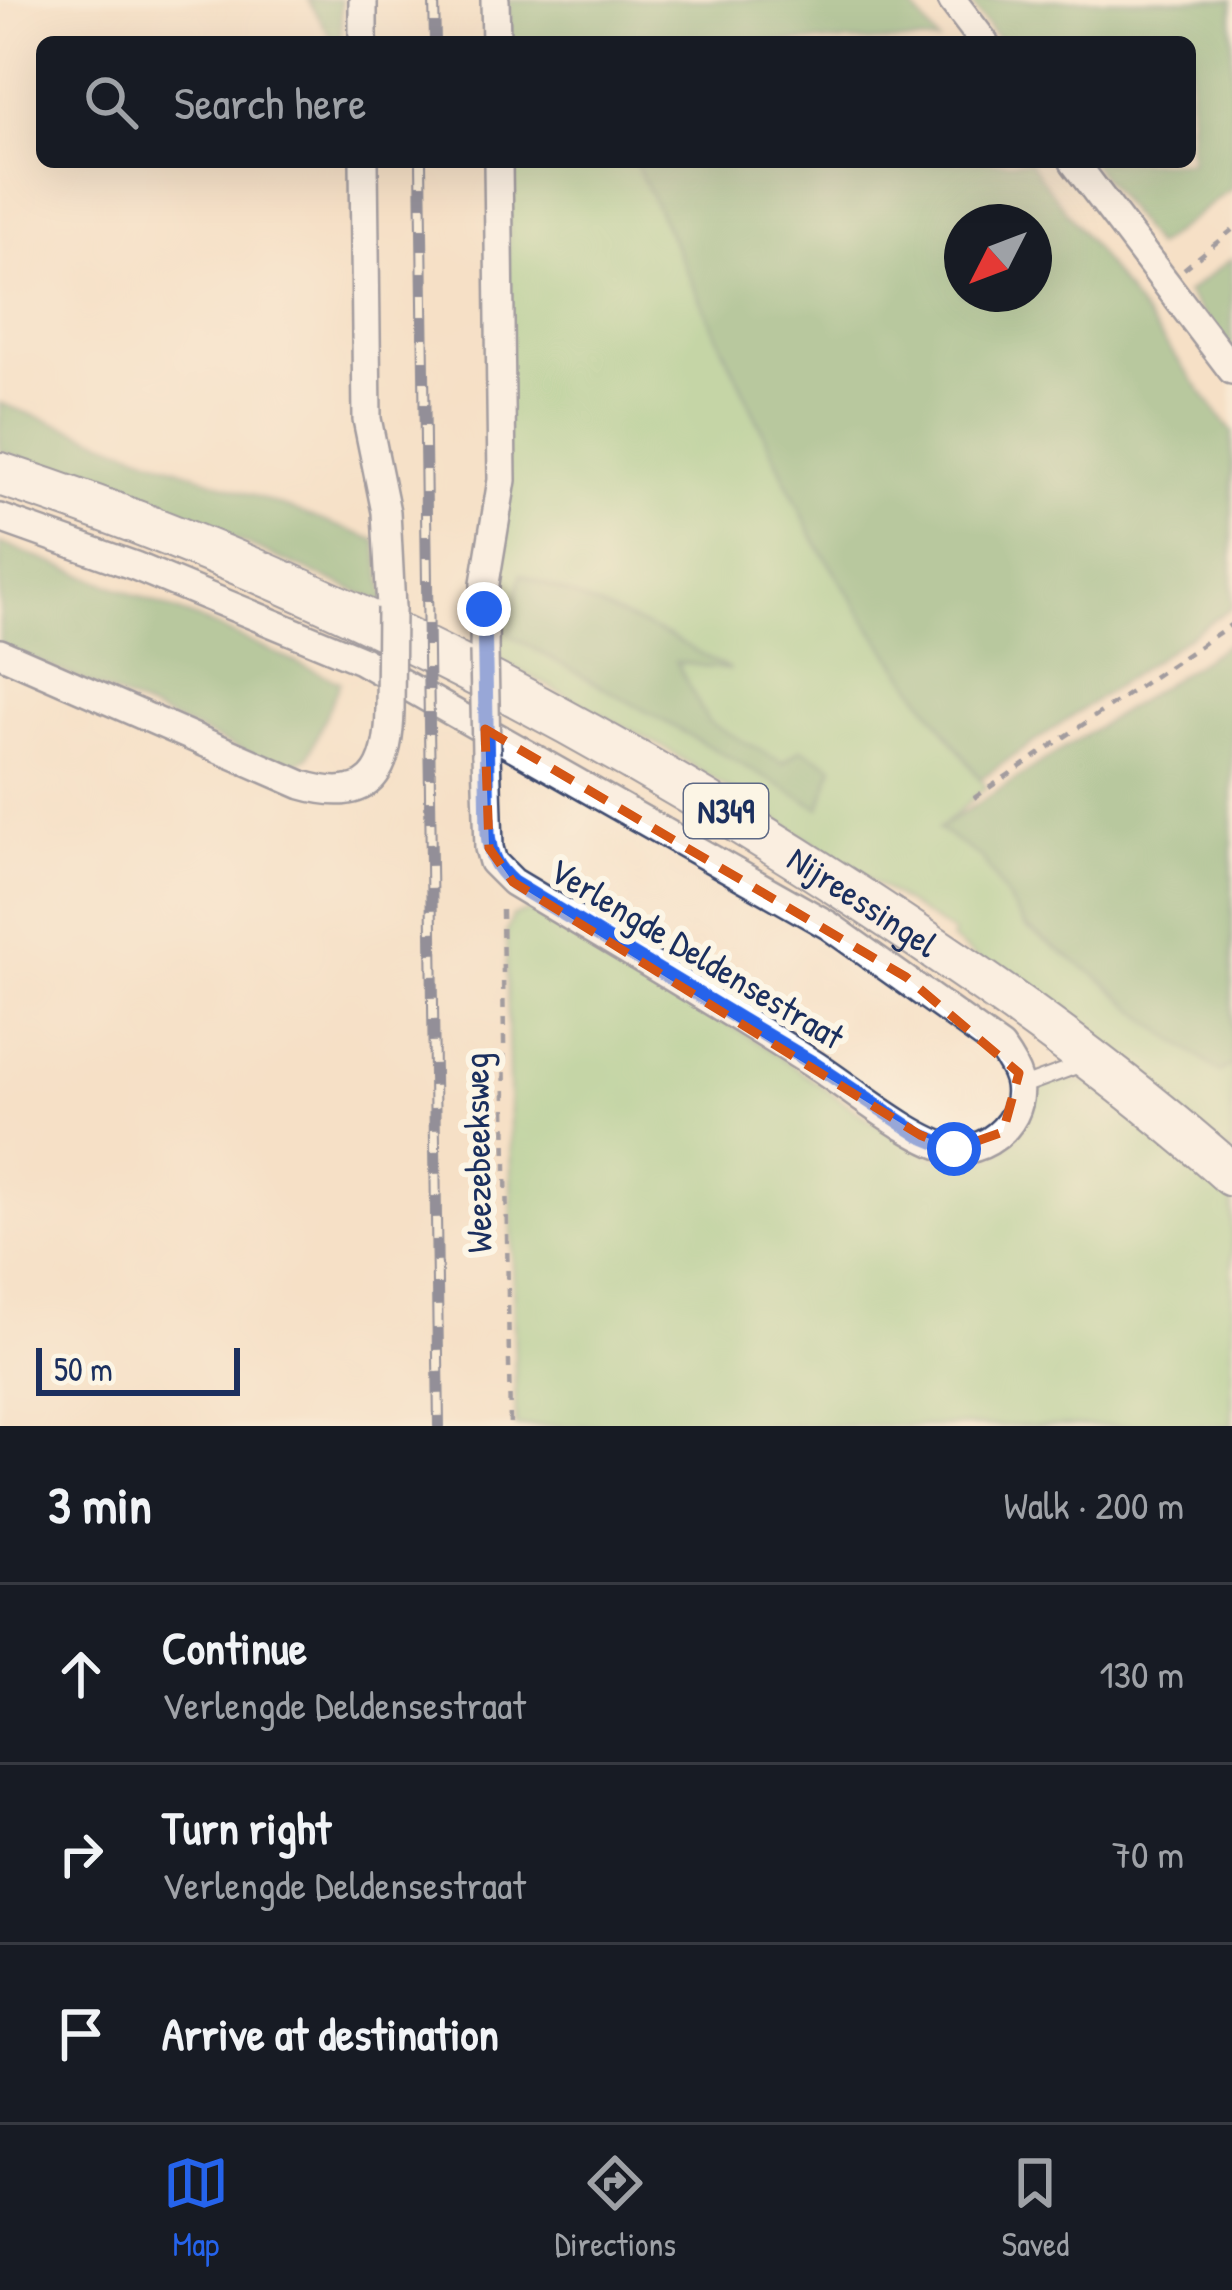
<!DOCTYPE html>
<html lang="en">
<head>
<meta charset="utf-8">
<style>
	:root { --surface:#171b24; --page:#20242c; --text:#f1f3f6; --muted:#9ea1a6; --line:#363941; --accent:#2563eb }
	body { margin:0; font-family:"Patrick Hand",sans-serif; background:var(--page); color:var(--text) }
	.compass { position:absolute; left:944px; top:204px; width:108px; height:108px; border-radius:50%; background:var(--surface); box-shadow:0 12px 48px #0002; rotate:228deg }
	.scale { position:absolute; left:36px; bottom:30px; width:204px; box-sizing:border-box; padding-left:12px; border:6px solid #1b2f5e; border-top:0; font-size:33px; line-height:42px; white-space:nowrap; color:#1b2f5e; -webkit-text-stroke:9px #fcf5e5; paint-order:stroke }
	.stop { position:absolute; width:36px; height:36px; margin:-27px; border:9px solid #2563eb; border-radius:50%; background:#fff }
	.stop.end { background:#2563eb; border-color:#fff; box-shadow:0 3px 12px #0008 }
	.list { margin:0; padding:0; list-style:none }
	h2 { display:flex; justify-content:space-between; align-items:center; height:156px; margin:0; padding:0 48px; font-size:51px }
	h2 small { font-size:39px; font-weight:400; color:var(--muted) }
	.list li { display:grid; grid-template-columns:78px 1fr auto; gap:36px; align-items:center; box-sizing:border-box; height:180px; padding:0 48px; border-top:3px solid var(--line) }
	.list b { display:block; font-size:45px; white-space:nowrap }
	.list p { margin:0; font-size:39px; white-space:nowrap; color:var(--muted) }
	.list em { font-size:39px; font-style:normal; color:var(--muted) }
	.icon { flex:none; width:66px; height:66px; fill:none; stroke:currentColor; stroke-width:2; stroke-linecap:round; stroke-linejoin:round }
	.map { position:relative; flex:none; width:1232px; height:1426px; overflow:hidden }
	.search { position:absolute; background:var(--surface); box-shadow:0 12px 48px #0002; left:36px; right:36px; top:36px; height:132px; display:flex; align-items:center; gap:30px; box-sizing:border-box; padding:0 42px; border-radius:18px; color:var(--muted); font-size:45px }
	.sheet { height:696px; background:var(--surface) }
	nav { display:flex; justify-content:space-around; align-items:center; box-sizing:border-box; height:168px; border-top:3px solid var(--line); background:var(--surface); font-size:33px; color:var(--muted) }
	nav a { display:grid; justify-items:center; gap:6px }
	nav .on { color:var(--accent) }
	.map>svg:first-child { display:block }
</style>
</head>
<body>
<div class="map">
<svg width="1232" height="1426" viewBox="0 0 1232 1426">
	<rect width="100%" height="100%" fill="#fcf5e5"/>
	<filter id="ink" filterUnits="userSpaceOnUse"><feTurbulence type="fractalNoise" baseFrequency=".00833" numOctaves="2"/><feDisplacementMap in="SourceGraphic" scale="24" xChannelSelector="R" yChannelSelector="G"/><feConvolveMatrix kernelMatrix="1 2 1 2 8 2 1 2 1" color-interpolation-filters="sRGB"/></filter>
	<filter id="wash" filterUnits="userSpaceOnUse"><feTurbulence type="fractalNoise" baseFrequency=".004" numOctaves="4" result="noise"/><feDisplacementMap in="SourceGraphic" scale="48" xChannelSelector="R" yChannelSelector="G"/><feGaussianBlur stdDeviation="2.7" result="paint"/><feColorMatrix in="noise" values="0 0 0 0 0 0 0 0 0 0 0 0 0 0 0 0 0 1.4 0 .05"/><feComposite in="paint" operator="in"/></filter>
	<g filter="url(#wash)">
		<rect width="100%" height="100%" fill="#f6e0c6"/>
		<path fill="#89c87f" stroke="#527c6e" stroke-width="3" d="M510 162H635L815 541 873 631 986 787 939 829 982 858 1026 928 1098 977 1154 1025 1219 1071 1232 1065V1155L951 939 954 934 668 750 496 658Z
			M531 911C608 956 688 998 763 1045 804 1071 909 1155 950 1161 998 1169 1032 1132 1034 1086L1062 1079 1091 1083 1232 1199V1426H516L506 933 513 916Z"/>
		<path fill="#6eac6e" stroke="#446e66" stroke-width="3" fill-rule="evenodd" d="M308 0H341V42H334Z
			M508 0H907L939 42H509Z
			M968 0H1232V188L1155 247 1091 162H1190V42H1000Z
			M635 162H1029L1232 432V607L980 779 873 631 815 541ZM962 222H1034V294H962Z
			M1232 258V354L1186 293Z
			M0 403 376 540 386 604 189 520 0 451Z
			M0 543 198 619 340 682 308 757 285 769 0 645Z
			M521 574 669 636 730 670 676 662 708 722 783 763 801 749 833 766 820 808 509 635Z
			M1232 641V1065L1220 1072 1154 1025 1098 977 1026 927 982 858 938 829Z"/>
	</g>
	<g filter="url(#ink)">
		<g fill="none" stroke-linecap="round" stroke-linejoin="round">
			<defs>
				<path id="lane" d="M1020 1087 1085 1063"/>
				<path id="street" d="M363 0V42
					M495 0 496 42
					M952 0 984 42
					M364 162 367 419 386 512 391 608
					M1074 162 1232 370
					M0 518 135 566 361 660 828 925 1001 1048C1016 1069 1027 1088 1014 1115 1003 1136 979 1152 954 1149 916 1143 848 1086 813 1064 714 1001 613 942 513 882L493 862 489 848 486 754
					M484 651 485 583 502 480 498 162
					M0 653 302 785C370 805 389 773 390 710"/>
				<g id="primary">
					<path id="s1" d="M0 474C302 572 587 721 853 894 984 979 1115 1071 1232 1175"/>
				</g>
			</defs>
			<use href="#lane" stroke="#3c4a6e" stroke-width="18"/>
			<use href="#street" stroke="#3c4a6e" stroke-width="32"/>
			<use href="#primary" stroke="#3c4a6e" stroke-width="46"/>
			<path stroke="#3c4a6e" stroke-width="4.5" stroke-dasharray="9 9" stroke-linecap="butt" d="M1184 269 1232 230
				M974 798 1232 624
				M502 910 510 1426"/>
			<use href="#lane" stroke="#fff" stroke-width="14"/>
			<use href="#street" stroke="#fff" stroke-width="27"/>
			<use href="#primary" stroke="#fff" stroke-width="42"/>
			<defs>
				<path id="rail" d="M434 0 435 42
					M421 162 439 1426"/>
			</defs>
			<use href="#rail" stroke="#1b2f5e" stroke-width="12"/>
			<use href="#rail" stroke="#fcf5e5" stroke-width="8" stroke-dasharray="22" stroke-linecap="butt"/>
			<defs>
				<path id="street-bridge" d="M484 651 486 754
					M390 710 391 608"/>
			</defs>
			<use href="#street-bridge" stroke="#3c4a6e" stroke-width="32" stroke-linecap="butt"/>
			<use href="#street-bridge" stroke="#fff" stroke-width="27"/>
		</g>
	</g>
	<g fill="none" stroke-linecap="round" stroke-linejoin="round" filter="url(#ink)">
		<path stroke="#2563eb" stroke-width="15" d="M484 609 488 834C490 856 496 868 513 883L814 1064 920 1135 954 1149"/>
	</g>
	<path d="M0 0H1232V1426H0ZM485 729 906 977 1019 1073 1003 1132 954 1149 920 1135 513 882 489 848Z" fill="#f6e0c6" fill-opacity=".55" fill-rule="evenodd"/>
	<path fill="none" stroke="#d45514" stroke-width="9" stroke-dasharray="24 15" stroke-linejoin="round" d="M485 729 906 977 1019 1073 1003 1132 954 1149 920 1135 513 882 489 848Z"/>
	<g text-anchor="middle" stroke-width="12" stroke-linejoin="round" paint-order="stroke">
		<rect fill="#fcf5e5" stroke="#5e6a86" stroke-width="3" x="684" y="784" width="84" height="54" rx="9"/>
		<g font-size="33" font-weight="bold" fill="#1b2f5e">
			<text x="726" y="823">N349</text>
		</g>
		<g font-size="36" fill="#1b2f5e" stroke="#fcf5e5">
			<text dy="13" stroke="none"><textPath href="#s1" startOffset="966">Nijreessingel</textPath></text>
			<text transform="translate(697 953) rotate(31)" y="13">Verlengde Deldensestraat</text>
			<text transform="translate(477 1153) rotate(-91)" y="13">Weezebeeksweg</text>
		</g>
	</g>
</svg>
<svg class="compass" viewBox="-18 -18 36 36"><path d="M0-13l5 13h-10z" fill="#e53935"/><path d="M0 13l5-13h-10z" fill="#9ea1a6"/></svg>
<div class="scale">50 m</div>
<div class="stop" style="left:954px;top:1149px"></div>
<div class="stop end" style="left:484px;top:609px"></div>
<div class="search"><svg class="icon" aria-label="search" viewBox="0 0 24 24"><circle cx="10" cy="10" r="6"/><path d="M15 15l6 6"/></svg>Search here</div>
</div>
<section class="sheet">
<h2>3 min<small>Walk · 200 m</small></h2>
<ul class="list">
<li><svg class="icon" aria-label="ahead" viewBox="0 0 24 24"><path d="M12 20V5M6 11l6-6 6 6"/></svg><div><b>Continue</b><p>Verlengde Deldensestraat</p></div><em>130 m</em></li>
<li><svg class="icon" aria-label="right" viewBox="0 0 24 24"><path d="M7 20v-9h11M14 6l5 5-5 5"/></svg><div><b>Turn right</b><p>Verlengde Deldensestraat</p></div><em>70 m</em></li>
<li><svg class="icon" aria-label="arrive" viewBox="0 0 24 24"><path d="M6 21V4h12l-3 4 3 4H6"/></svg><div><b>Arrive at destination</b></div></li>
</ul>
</section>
<nav>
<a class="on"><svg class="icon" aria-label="map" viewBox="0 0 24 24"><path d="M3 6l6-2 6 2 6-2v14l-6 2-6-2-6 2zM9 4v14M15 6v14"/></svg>Map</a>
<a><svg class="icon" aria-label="directions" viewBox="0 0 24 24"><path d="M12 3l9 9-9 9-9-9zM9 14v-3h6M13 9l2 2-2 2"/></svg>Directions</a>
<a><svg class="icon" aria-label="saved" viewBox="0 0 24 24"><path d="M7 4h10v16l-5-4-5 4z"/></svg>Saved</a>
</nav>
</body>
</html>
